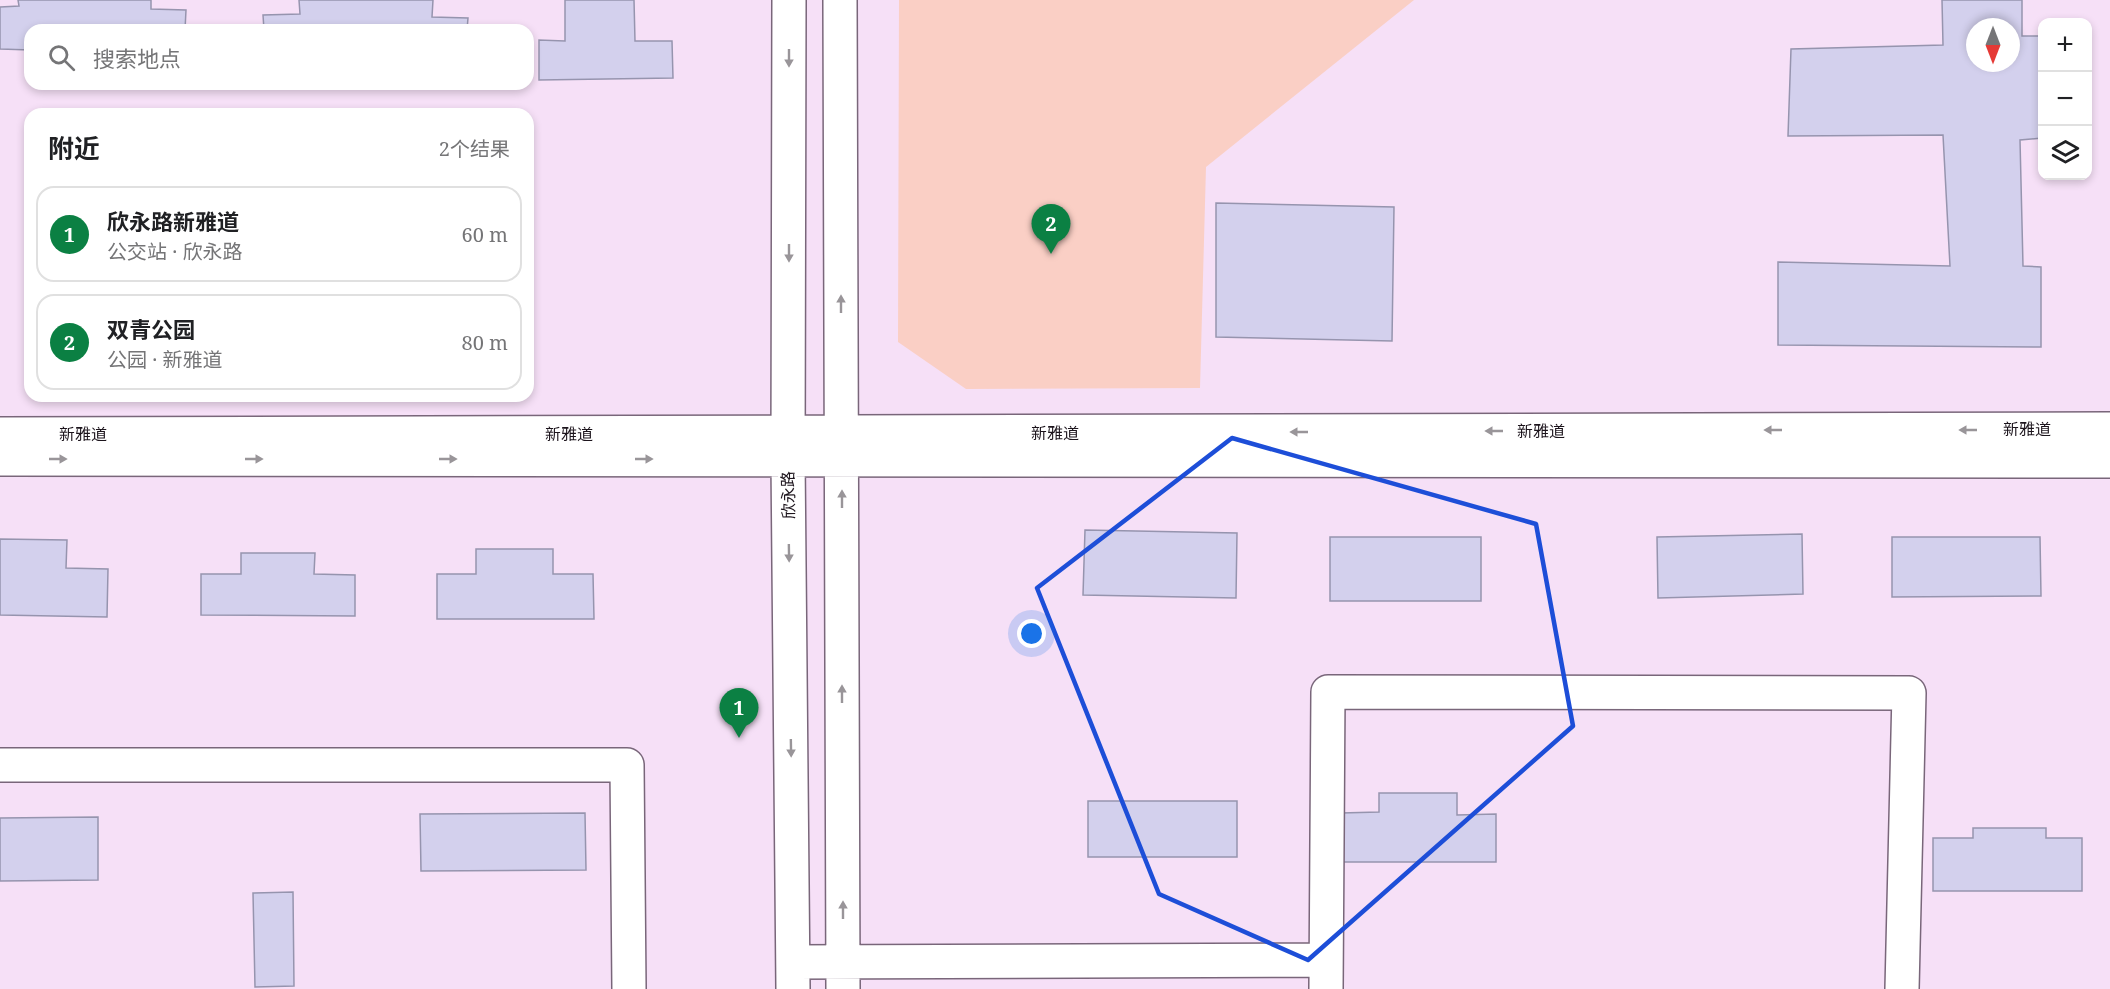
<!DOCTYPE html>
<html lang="zh">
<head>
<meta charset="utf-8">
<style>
	:root { --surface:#fff; --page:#f6f6f6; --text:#202124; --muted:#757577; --line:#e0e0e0; --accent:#0b8043 }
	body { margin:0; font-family:"Noto Serif","Noto Sans SC",serif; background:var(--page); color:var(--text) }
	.controls { position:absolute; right:18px; top:18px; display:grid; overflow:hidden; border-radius:12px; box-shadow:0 3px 9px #0003 }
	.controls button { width:54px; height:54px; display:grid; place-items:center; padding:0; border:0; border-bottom:2px solid var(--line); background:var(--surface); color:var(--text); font:30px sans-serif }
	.compass { position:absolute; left:1966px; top:18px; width:54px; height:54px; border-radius:50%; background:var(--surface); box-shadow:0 3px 9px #0003; rotate:180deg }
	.you { position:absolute; left:1032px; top:634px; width:21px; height:21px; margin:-15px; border:4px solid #fff; border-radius:50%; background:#1a73e8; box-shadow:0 0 0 9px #1a73e833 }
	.badge { display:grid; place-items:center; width:39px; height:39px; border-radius:50%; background:var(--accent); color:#fff; font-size:20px; font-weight:700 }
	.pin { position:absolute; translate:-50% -50px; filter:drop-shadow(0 2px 3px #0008) }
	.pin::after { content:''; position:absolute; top:32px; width:21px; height:18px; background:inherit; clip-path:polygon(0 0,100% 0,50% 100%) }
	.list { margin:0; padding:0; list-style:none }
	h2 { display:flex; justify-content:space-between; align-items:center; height:78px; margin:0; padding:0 24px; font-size:26px }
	h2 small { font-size:20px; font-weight:400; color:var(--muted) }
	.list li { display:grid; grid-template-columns:39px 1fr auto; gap:18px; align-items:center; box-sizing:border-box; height:96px; margin:0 12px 12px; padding:0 12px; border:2px solid var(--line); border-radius:18px }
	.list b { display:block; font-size:22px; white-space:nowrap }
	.list p { margin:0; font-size:20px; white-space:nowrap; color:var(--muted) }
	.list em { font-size:20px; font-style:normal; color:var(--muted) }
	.icon { flex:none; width:33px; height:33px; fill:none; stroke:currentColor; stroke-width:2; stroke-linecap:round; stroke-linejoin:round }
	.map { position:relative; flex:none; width:2110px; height:989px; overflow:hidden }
	.search { position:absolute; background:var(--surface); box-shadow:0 3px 9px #0003; left:24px; top:24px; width:510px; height:66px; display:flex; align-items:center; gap:15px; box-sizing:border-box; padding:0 21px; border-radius:18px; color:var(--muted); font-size:22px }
	.panel { position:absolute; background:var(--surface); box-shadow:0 3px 9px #0003; left:24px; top:108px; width:510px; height:294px; border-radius:18px }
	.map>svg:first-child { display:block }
</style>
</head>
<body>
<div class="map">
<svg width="2110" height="989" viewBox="0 0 2110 989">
	<rect width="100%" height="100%" fill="#f6e0f7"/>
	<path fill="#facfc5" d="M899 0H1414L1206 167 1200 388 966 389 898 342Z"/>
	<path fill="#d3d0ed" stroke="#9694ae" stroke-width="1.5" fill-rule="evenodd" d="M18 0H151V9L186 10 185 30H30V50L0 49V7L19 6Z
		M299 0H433L432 17 468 18 467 30H264L263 15 300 14Z
		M565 0H634L635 41H672L673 78 539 80V40L565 41Z
		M1942 0H2022V36H2039L2042 138 2020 140 2023 266 2041 267V347L1778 345V262L1950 266 1943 135 1788 136 1791 49 1943 45ZM1975 27H2011V63H1975Z
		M1216 203 1394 207 1392 341 1216 337Z
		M1085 530 1237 533 1236 598 1083 595Z
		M1802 534 1803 594 1658 598 1657 537Z
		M1330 537H1481V601H1330Z
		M1892 537H2040L2041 596 1892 597Z
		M0 539 67 540 66 568 108 569 107 617 0 615Z
		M476 549H553V574H593L594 619H437V574H476Z
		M241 553H315L314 574 355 575V616L201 615V574H241Z
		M1379 793H1457V815L1496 814V862H1341V813L1379 812Z
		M1088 801H1237V857H1088Z
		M585 813 586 870 421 871 420 814Z
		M98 817V880L0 881V818Z
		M1973 828H2046V838H2082V891H1933V838H1973Z
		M293 892 294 986 255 987 253 893Z"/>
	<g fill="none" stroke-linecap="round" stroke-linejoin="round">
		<defs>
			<path id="minor" d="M789 0 788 459 793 989
				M840 0 843 989
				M0 434 2110 429
				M0 459 2110 461
				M0 765H627L629 989
				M793 962 1326 960
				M1326 989 1328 692 1909 693 1902 989"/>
		</defs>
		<use href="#minor" stroke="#79667a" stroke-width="36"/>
		<use href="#minor" stroke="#fff" stroke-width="33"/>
	</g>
	<defs><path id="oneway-solid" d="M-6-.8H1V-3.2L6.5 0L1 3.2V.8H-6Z" transform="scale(1.5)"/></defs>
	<g fill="#999599">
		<use href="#oneway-solid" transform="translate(789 58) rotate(90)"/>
		<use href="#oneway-solid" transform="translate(789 253) rotate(90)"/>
		<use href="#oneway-solid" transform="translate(841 304) rotate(-90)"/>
		<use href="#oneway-solid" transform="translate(1773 430) rotate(180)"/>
		<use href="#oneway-solid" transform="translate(1968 430) rotate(180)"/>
		<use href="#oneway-solid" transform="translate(1494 431) rotate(180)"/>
		<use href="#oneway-solid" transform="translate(1299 432) rotate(180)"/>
		<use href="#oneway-solid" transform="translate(58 459)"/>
		<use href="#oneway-solid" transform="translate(254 459)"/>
		<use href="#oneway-solid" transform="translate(448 459)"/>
		<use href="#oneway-solid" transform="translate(644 459)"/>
		<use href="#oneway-solid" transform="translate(842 499) rotate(-90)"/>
		<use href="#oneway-solid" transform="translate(789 553) rotate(89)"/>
		<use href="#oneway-solid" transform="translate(842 694) rotate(-90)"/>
		<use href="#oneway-solid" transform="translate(791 748) rotate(89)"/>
		<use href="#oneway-solid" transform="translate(843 910) rotate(-90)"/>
	</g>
	<path fill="none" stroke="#1d4ed8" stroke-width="4.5" stroke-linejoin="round" d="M1232 438 1536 524 1573 726 1308 960 1159 894 1037 588Z"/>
	<g text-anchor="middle" stroke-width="4.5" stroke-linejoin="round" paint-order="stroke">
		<g font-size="16" fill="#1c141c" stroke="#fff">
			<text x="2027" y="435">新雅道</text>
			<text x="1541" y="437">新雅道</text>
			<text x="1055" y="439">新雅道</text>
			<text x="83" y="440">新雅道</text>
			<text x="569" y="440">新雅道</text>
			<text transform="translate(788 495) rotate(-91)" y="6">欣永路</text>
		</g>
	</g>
</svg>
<div class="controls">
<button>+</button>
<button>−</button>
<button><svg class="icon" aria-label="layers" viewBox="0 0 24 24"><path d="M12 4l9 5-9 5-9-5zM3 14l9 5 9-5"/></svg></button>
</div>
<svg class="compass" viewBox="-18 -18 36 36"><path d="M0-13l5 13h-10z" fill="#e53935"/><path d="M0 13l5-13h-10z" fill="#757577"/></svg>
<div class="you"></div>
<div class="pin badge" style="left:739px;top:738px">1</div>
<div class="pin badge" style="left:1051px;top:254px">2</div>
<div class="search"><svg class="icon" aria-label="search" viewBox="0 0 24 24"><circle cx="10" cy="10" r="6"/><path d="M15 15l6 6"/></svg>搜索地点</div>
<section class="panel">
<h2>附近<small>2个结果</small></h2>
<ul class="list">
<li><span class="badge">1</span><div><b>欣永路新雅道</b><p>公交站 · 欣永路</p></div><em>60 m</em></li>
<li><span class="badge">2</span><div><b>双青公园</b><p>公园 · 新雅道</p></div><em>80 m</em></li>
</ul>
</section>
</div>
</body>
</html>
